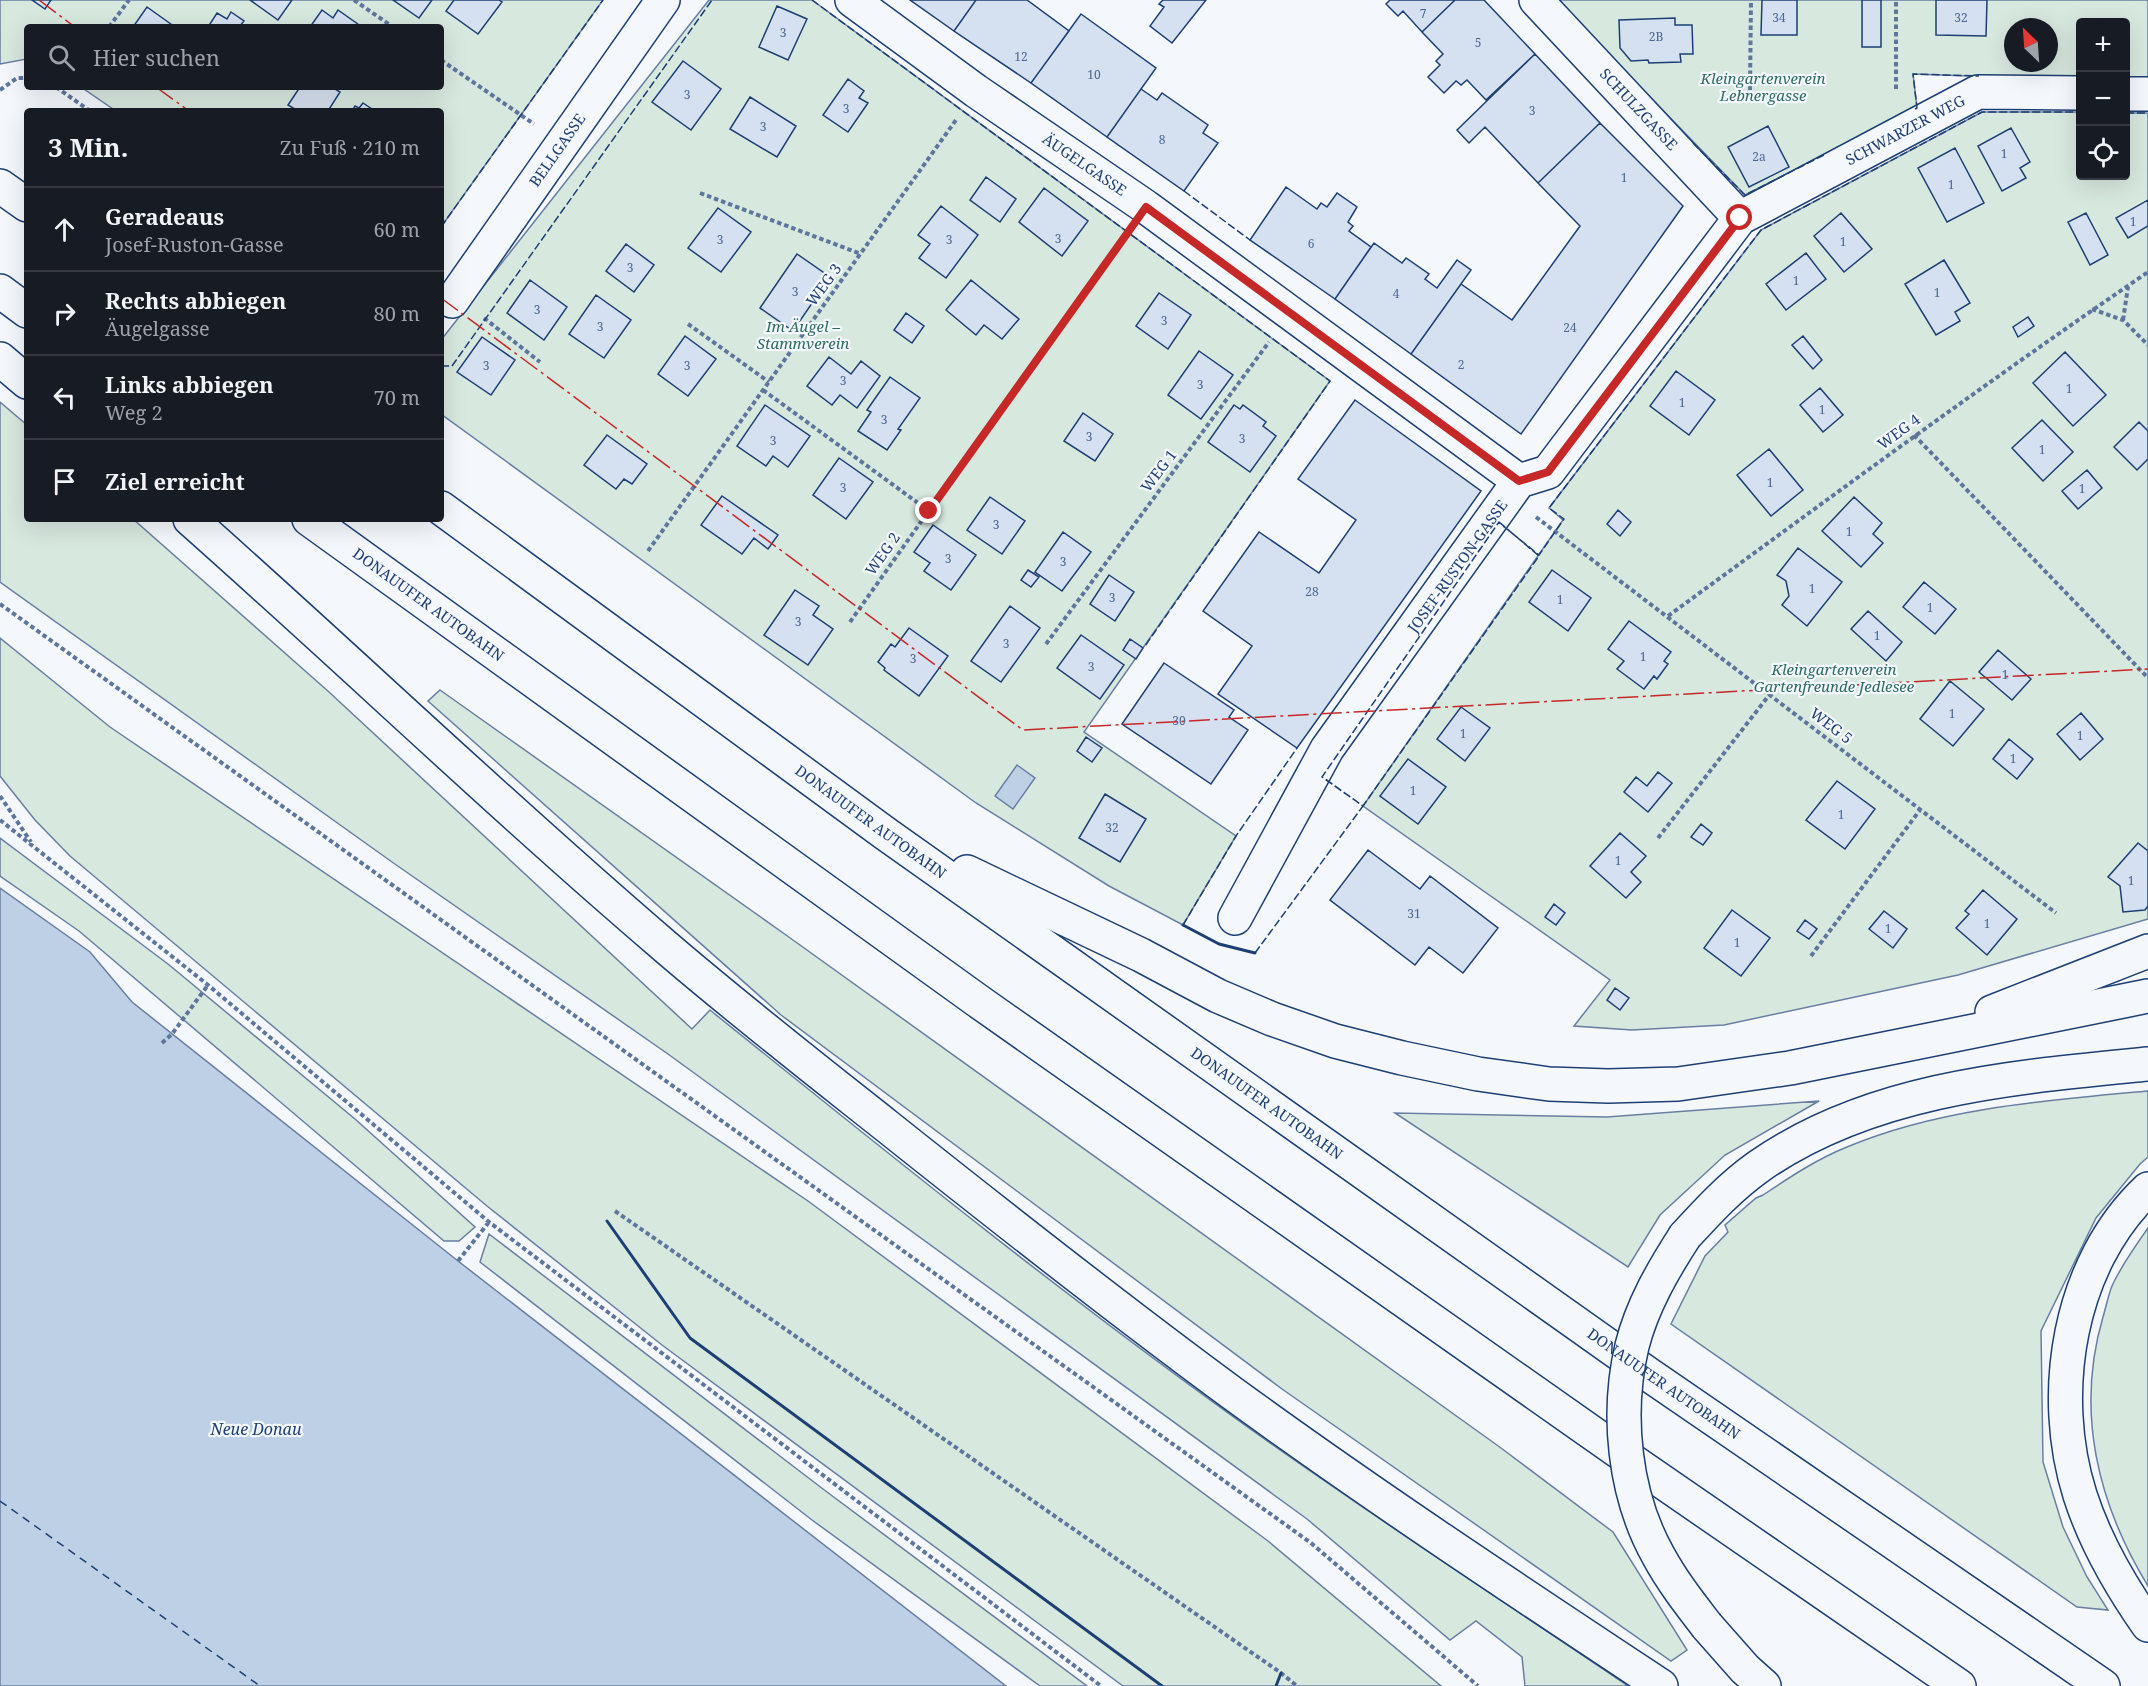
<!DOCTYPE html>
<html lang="de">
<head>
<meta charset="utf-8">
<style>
	:root { --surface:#171b24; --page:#242831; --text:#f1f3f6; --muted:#9ea1a6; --line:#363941 }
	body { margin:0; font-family:"Noto Serif",serif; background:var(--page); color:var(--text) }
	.controls { position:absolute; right:18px; top:18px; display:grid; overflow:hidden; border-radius:6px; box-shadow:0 6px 24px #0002 }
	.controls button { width:54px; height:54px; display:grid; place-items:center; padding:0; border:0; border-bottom:2px solid var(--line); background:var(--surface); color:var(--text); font:30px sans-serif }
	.compass { position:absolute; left:2004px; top:18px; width:54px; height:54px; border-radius:50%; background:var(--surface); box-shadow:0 6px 24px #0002; rotate:335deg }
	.stop { position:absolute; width:18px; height:18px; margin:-14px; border:4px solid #c62828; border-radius:50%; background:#fff }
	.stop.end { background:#c62828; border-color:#fff; box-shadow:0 2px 6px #0008 }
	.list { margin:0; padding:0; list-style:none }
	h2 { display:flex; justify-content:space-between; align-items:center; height:78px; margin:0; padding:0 24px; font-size:26px }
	h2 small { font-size:20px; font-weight:400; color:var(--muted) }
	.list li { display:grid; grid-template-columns:39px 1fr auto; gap:18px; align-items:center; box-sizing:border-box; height:84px; padding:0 24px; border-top:2px solid var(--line) }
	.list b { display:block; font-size:22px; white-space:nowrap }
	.list p { margin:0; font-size:20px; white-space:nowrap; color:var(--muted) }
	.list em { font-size:20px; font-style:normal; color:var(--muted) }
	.icon { flex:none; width:33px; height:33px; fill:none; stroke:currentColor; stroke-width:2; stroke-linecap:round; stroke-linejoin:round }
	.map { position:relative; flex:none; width:2148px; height:1686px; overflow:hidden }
	.search { position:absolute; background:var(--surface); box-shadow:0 6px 24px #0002; left:24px; top:24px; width:420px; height:66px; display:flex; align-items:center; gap:15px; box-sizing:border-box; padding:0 21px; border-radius:6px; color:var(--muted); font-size:22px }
	.panel { position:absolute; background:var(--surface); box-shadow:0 6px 24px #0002; left:24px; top:108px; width:420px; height:414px; border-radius:6px }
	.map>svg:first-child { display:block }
</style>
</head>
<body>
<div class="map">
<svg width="2148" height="1686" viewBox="0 0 2148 1686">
	<rect width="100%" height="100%" fill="#f4f7fb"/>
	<path fill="#d7e8df" stroke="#687fa3" stroke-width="1.5" fill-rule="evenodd" d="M0 0H603L441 227V111H116L81 87H441V27H27V59L0 64Z
		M709 0H812L1330 381 1084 732 1236 836 1183 925 1109 886 976 803 441 414V340Z
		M1556 0H2148V81H2126V22H2080V80L1913 74 1917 108 1745 195ZM2013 27H2049V63H2013Z
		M1982 112H2080V176H2126V113H2148V919L1958 975 1724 1025 1632 1030 1574 1026 1610 980 1363 806 1563 520 1549 508 1761 230Z
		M0 402 27 425V519H133L329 692 692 1029 710 1010C891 1156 1073 1303 1263 1438 1383 1523 1506 1603 1628 1686H1525L1522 1657 1476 1621 1450 1640 1307 1519 668 1054 392 862 0 582Z
		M0 638 110 727 808 1201 1268 1541 1441 1686H1123L662 1345 487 1206 70 856 35 820 0 776Z
		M440 690 786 935 1501 1448 1613 1532 1687 1650 1671 1661 1282 1389 781 1015 428 701Z
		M0 838 168 964 355 1119 475 1227 459 1241H444L79 931 0 876Z
		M2148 1091V1157L2140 1164 2096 1218 2041 1331 2043 1462 2063 1527 2087 1577 2108 1610 2077 1607 1671 1324 1705 1256 1728 1232 1725 1225 1756 1198 1763 1195C1790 1177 1817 1159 1847 1147 1939 1108 2049 1100 2148 1091Z
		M1819 1101 1725 1155 1660 1215 1628 1267 1395 1113 1607 1117Z
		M2148 1228V1586C2098 1504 2075 1412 2103 1317 2106 1307 2108 1296 2112 1286 2120 1268 2136 1245 2148 1228Z
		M489 1234 823 1489 1087 1686H1040L812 1520 480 1262Z"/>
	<path fill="#bed0e5" stroke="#687fa3" stroke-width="1.5" d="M1017 765 1035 778 1013 809 995 796Z
		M0 888 90 952 132 1002 458 1261 1006 1686H0Z"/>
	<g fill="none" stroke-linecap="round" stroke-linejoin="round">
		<path stroke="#1d3f73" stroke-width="1.5" stroke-dasharray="8 6" stroke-linecap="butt" d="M0 1501 260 1686"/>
	</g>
	<path fill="#d5e0f0" stroke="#1d3f73" stroke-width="1.5" d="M32 0H51L45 9Z
		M250 0H292L278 20Z
		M393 0H432L419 18Z
		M454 0H499L502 2 478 34 446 11Z
		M910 0H976L954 31Z
		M976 0H1027L1069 31 1031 83 954 31Z
		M1163 0H1206L1172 43 1150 26 1164 7 1159 4Z
		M1390 0H1455L1422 32 1403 11 1398 16 1386 4Z
		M1455 0H1484L1535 54 1486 100 1467 80 1461 85 1456 81 1444 93 1428 77 1440 65 1436 61 1443 54 1422 32Z
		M1762 0H1797V35H1761Z
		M1862 0H1881V47H1862Z
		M1936 0H1987L1986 36 1936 35Z
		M777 6 807 19 788 60 759 47Z
		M147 7 175 27H133Z
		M322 10 333 18 338 10 362 27H310Z
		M231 12 244 21 239 27H208L217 13 227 19Z
		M1081 14 1156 68 1107 137 1031 83Z
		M1675 18V25H1692L1693 54H1680L1681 62 1649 63 1648 60 1631 61 1620 48 1619 20Z
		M1535 54 1600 123 1538 183 1485 127 1469 143 1457 130Z
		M683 61 721 89 691 130 652 102Z
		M848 79 864 91 859 98 868 103 848 132 823 115Z
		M300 87H332L340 92 328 111H298L288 105Z
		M1141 89 1157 100 1162 93 1208 125 1203 133 1218 143 1184 191 1107 137Z
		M750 97 796 126 777 157 730 129Z
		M363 103 375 111H352L355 106 359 108Z
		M1600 123 1683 206 1521 434 1411 354 1461 284 1512 320 1580 226 1538 183Z
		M1768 126 1789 167 1749 187 1728 147Z
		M2011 128 2030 162 2020 168 2026 178 2002 191 1978 146Z
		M1955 148 1984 203 1947 222 1918 168Z
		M986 177 1016 199 1000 222 970 200Z
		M1286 187 1317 209 1321 203 1327 207 1337 193 1357 207 1348 222 1353 226 1349 231 1371 247 1335 299 1250 240Z
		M1044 188 1088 221 1062 256 1019 222Z
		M2148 200V226L2128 238 2116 218Z
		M941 206 978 235 946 278 919 258 930 244 918 235Z
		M718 208 751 232 721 272 688 248Z
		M1841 213 1872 249 1844 272 1814 236Z
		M2086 213 2108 255 2090 265 2068 222Z
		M1374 243 1402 263 1406 258 1429 274 1425 279 1437 288 1457 260 1471 270 1411 354 1335 299Z
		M626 244 654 265 634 292 606 271Z
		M1806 253 1826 279 1786 310 1766 284Z
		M797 254 830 277 793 331 760 308Z
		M1944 260 1970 303 1955 312 1960 321 1936 335 1905 284Z
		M530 280 567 307 544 340 507 313Z
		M971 280 1019 319 1002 339 984 325 976 335 946 310Z
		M1159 293 1191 315 1168 349 1136 326Z
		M596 295 631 320 604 358 569 334Z
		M906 313 924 326 912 343 894 330Z
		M2028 317 2034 326 2018 337 2013 327Z
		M685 336 716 359 688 396 658 374Z
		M1803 336 1822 360 1813 369 1792 345Z
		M482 337 515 360 491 395 457 372Z
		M1199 351 1233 375 1201 419 1168 395Z
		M2065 352 2106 395 2073 426 2033 383Z
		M829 357 851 374 861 361 880 376 857 408 840 395 832 405 807 386Z
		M1676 371 1715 400 1689 435 1650 406Z
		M890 377 920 398 898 429 901 430 887 450 858 431 871 412 867 410Z
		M1820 388 1843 415 1823 432 1800 405Z
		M1355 400 1481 491 1297 748 1218 694 1252 646 1203 611 1259 532 1319 573 1356 520 1298 479Z
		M765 405 810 436 788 467 773 456 766 466 737 446Z
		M1234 405 1240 409 1243 405 1266 422 1263 426 1276 436 1250 472 1208 442Z
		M1083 413 1113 434 1095 461 1064 441Z
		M2042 420 2073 452 2043 481 2012 448Z
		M2139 422 2148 431V459L2137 470 2114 447Z
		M607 435 647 464 632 484 624 479 616 489 584 465Z
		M1769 449 1803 490 1771 516 1737 475Z
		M839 458 873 482 846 519 813 495Z
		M2087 470 2102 488 2078 509 2062 491Z
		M722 496 778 535 768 549 754 538 742 554 701 525Z
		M990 497 1025 521 1002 554 967 530Z
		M1854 497 1882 523 1873 534 1883 543 1861 567 1822 531Z
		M1618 510 1631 522 1620 536 1607 524Z
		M933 525 976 555 951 590 924 571 930 563 914 552Z
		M1063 532 1091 552 1062 591 1035 572Z
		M1798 548 1842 582 1807 626 1782 605 1789 596 1786 581 1777 575Z
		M1028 570 1039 577 1031 587 1021 580Z
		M1552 570 1591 598 1568 631 1529 602Z
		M1109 575 1134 592 1115 621 1090 604Z
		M1924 582 1956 609 1935 634 1903 607Z
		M795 590 819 606 813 615 833 629 808 665 764 635Z
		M1010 606 1040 628 1001 682 971 661Z
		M1868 611 1902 642 1886 661 1851 629Z
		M1629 621 1671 652 1664 661 1668 664 1657 679 1654 676 1644 689 1617 669 1624 661 1608 649Z
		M909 628 948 656 919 696 884 670 885 668 878 662 891 644 895 647Z
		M1081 635 1124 665 1100 699 1057 668Z
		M1130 639 1143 648 1136 659 1123 650Z
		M1998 650 2031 679 2012 700 1979 672Z
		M1164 663 1234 710 1229 717 1248 730 1211 784 1122 724Z
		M1950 681 1984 709 1953 746 1920 719Z
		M1461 707 1490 728 1465 761 1437 739Z
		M2081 713 2103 739 2080 760 2057 734Z
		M1086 737 1102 748 1092 762 1077 751Z
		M2009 739 2033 759 2017 779 1993 759Z
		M1408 759 1446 787 1418 824 1380 796Z
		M1658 772 1672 783 1648 812 1624 792 1636 777 1647 786Z
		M1837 781 1875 809 1845 849 1806 820Z
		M1105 794 1146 819 1120 862 1079 838Z
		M1701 824 1712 833 1703 845 1691 837Z
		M1620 833 1646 856 1631 872 1641 882 1626 898 1590 866Z
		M2138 843 2148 851V906L2145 910 2123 912 2120 886 2108 877Z
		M1368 850 1420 889 1430 876 1498 928 1463 973 1429 947 1415 965 1330 900Z
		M1983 890 2017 919 1987 955 1956 928 1969 914 1965 911Z
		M1554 904 1565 913 1556 925 1545 917Z
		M1732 910 1770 938 1741 976 1704 948Z
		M1884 911 1907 929 1893 948 1869 929Z
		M1805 920 1817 929 1809 939 1797 931Z
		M1615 988 1629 998 1620 1010 1607 1000Z"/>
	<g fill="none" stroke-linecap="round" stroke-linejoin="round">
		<defs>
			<g id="minor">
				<path id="s1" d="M852 0 976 91 1146 207 1519 481"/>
				<path id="s2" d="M1536 0 1740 218"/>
				<path d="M2126 94H2148"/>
				<path id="s3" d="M452 301 663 0"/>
				<path id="s4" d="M1235 918 1327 749 1519 481 1548 472 1740 218 1978 92 2080 93"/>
			</g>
			<g id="motorway">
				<path d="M0 186 27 205"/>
				<path d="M0 291 27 311"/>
				<path d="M0 359 27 382"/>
				<path id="s5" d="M441 508 886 834 1648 1374 2103 1686"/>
				<path d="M190 519C348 659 500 805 660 942 734 1006 811 1066 888 1127 1001 1217 1115 1307 1232 1393 1372 1495 1516 1590 1661 1686"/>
				<path id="s6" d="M309 519 978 1001 1615 1449 1959 1686"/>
				<path d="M967 872 1141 955 1218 996 1272 1019 1335 1041 1402 1058 1478 1074 1549 1084 1608 1086 1678 1084 1790 1068 2148 996"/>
				<path d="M1992 1012 2148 951"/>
				<path d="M2148 1189C2068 1264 2048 1394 2080 1495 2095 1542 2120 1585 2148 1625"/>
				<path d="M1685 1236C1708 1211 1730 1187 1758 1167 1870 1088 2015 1077 2148 1064"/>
				<path d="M1707 1626 1745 1669 1764 1686"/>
			</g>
		</defs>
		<use href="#minor" stroke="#1d3f73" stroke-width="36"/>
		<use href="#motorway" stroke="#1d3f73" stroke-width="36"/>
		<path stroke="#5e769c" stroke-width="4" stroke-dasharray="4.5 3" stroke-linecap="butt" d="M354 0 393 27
			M109 27 129 0
			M441 60 534 124
			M56 87 90 111
			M1896 89V0
			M0 90 17 78H27
			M1750 90 1751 0
			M700 193 861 254
			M2092 309 2123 320 2148 345
			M484 318 540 362
			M2123 320 2128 287
			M688 324 769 382
			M763 390 929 511
			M1914 435 2148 678
			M1536 517 2056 913
			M648 551 956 120
			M0 604 1311 1543 1478 1686
			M1668 616C1827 500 1985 383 2148 272
			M850 622 1125 234
			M1046 644 1269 342
			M0 796 31 842
			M0 820 208 985 489 1222 1101 1686
			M1658 838 1770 694
			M1811 956 1920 810
			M162 1043 172 1034 208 985
			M615 1211 1281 1673 1297 1686
			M458 1261 489 1222"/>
		<use href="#minor" stroke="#f4f7fb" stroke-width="33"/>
		<use href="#motorway" stroke="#f4f7fb" stroke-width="33"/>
		<defs>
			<path id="motorway-bridge" d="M1685 1236C1663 1270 1642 1306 1632 1346 1616 1414 1624 1494 1658 1555 1672 1581 1690 1604 1707 1626"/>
		</defs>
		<use href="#motorway-bridge" stroke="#1d3f73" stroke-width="36" stroke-linecap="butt"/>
		<use href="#motorway-bridge" stroke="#f4f7fb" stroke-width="33"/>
		<path stroke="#1d3f73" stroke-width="1.5" stroke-dasharray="8 3" stroke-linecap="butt" d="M812 0 1330 381 1145 646
			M1915 109 1917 108 1913 74 1979 76
			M2126 113H2148
			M1693 143 1745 195 1824 155
			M1184 191 1250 240
			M441 227 603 0
			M441 366H452L712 0
			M1499 522 1539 556 1363 806 1322 777Z
			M1503 526 1539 555 1564 519 1549 508 1761 230 1982 112H2080
			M1183 925 1236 836 1297 748
			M1255 953 1363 806 1324 778"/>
		<path stroke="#1d3f73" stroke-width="3" d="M1183 925 1219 944 1255 953
			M607 1221 690 1338 1162 1686
			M1276 1686 1281 1673"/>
		<path stroke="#c62828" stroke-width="1.5" stroke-dasharray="21 4.5 3 4.5" stroke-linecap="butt" d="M39 0 75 27
			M156 87 189 111
			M441 298 1023 730 2148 669"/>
	</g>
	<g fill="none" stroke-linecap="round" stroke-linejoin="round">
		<path stroke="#c62828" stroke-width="8" d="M929 511 1146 207 1519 481 1548 472 1740 218"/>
	</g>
	<g text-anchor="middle" stroke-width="4.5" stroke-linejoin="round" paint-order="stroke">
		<g font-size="12" fill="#4b6792">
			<text x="1423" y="18">7</text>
			<text x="1779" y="22">34</text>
			<text x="1961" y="22">32</text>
			<text x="783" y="37">3</text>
			<text x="1656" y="41">2B</text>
			<text x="1478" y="47">5</text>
			<text x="1021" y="61">12</text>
			<text x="1094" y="79">10</text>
			<text x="687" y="99">3</text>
			<text x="846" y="113">3</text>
			<text x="1532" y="115">3</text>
			<text x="763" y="131">3</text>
			<text x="1162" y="144">8</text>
			<text x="2004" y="158">1</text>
			<text x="1759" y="161">2a</text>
			<text x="1624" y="182">1</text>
			<text x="1951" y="189">1</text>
			<text x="2133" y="226">1</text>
			<text x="1058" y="243">3</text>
			<text x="720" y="244">3</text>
			<text x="949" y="244">3</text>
			<text x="1843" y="246">1</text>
			<text x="1311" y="248">6</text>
			<text x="630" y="272">3</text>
			<text x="1796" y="285">1</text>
			<text x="795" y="296">3</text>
			<text x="1937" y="297">1</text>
			<text x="1396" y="298">4</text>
			<text x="537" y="314">3</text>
			<text x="1164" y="325">3</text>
			<text x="600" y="331">3</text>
			<text x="1570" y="332">24</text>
			<text x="1461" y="369">2</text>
			<text x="486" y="370">3</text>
			<text x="687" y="370">3</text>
			<text x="843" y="385">3</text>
			<text x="1200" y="389">3</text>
			<text x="2069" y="393">1</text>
			<text x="1682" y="407">1</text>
			<text x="1822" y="414">1</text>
			<text x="884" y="424">3</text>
			<text x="1089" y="441">3</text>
			<text x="1242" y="443">3</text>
			<text x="773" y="445">3</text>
			<text x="2042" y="454">1</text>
			<text x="1770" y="487">1</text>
			<text x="843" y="492">3</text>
			<text x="2082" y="493">1</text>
			<text x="996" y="529">3</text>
			<text x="1849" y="536">1</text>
			<text x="948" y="563">3</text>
			<text x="1063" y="566">3</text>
			<text x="1812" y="593">1</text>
			<text x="1312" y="596">28</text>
			<text x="1112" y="602">3</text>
			<text x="1560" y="604">1</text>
			<text x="1930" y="612">1</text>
			<text x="798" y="626">3</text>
			<text x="1877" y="640">1</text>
			<text x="1006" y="648">3</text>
			<text x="1643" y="661">1</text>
			<text x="913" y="663">3</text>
			<text x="1091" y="671">3</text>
			<text x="2005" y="679">1</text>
			<text x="1952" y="718">1</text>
			<text x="1179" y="725">30</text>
			<text x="1463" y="738">1</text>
			<text x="2080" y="740">1</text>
			<text x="2013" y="763">1</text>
			<text x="1413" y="795">1</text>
			<text x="1841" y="819">1</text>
			<text x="1112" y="832">32</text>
			<text x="1618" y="865">1</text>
			<text x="2131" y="885">1</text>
			<text x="1414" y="918">31</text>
			<text x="1987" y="928">1</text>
			<text x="1888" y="933">1</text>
			<text x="1737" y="947">1</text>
		</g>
		<g font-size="15" font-style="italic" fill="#2c6c60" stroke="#f4f7fb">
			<text x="1763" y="84">Kleingartenverein<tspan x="1763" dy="17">Lebnergasse</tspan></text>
			<text x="803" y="332">Im Äugel –<tspan x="803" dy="17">Stammverein</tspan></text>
			<text x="1834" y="675">Kleingartenverein<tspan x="1834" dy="17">Gartenfreunde Jedlesee</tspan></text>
		</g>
		<g font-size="15" fill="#1d3f73" stroke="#f4f7fb">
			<text dy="5" stroke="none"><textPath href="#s2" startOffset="150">SCHULZGASSE</textPath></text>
			<text dy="5" stroke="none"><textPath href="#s4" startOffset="1058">SCHWARZER WEG</textPath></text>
			<text dy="5" stroke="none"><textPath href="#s3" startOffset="184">BELLGASSE</textPath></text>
			<text dy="5" stroke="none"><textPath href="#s1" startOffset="285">ÄUGELGASSE</textPath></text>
			<text transform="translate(824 285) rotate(-54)" y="5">WEG 3</text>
			<text transform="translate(1899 432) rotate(-36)" y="5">WEG 4</text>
			<text transform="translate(1159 471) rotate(-53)" y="5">WEG 1</text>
			<text transform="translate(883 554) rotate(-55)" y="5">WEG 2</text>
			<text dy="5" stroke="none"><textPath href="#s4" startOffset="417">JOSEF-RUSTON-GASSE</textPath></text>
			<text dy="5" stroke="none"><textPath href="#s6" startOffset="147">DONAUUFER AUTOBAHN</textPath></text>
			<text transform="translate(1831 726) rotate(37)" y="5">WEG 5</text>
			<text dy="5" stroke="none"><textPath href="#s5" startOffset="532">DONAUUFER AUTOBAHN</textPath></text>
			<text dy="5" stroke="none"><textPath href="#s5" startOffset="1018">DONAUUFER AUTOBAHN</textPath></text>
			<text dy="5" stroke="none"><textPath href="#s5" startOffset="1504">DONAUUFER AUTOBAHN</textPath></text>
		</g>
		<g font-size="16" font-style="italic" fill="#1d3f73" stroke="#f4f7fb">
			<text x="256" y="1435">Neue Donau</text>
		</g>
	</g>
</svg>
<div class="controls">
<button>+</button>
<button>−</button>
<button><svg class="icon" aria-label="locate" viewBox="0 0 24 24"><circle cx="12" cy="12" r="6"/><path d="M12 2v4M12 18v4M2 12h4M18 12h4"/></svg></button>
</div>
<svg class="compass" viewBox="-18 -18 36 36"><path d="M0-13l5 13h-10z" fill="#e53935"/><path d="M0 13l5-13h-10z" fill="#9ea1a6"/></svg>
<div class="stop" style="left:1740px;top:218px"></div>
<div class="stop end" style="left:929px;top:511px"></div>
<div class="search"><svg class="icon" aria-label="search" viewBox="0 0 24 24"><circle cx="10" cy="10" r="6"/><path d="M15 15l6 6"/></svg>Hier suchen</div>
<section class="panel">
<h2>3 Min.<small>Zu Fuß · 210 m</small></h2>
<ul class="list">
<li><svg class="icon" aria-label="ahead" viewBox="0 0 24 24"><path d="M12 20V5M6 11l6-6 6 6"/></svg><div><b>Geradeaus</b><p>Josef-Ruston-Gasse</p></div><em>60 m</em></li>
<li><svg class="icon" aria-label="right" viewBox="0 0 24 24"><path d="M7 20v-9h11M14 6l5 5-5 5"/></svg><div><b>Rechts abbiegen</b><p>Äugelgasse</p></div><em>80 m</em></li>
<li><svg class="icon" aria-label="left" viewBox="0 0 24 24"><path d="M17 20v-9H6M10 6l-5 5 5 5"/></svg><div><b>Links abbiegen</b><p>Weg 2</p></div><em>70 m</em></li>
<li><svg class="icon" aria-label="arrive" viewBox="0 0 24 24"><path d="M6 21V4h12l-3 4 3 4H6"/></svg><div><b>Ziel erreicht</b></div></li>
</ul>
</section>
</div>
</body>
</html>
